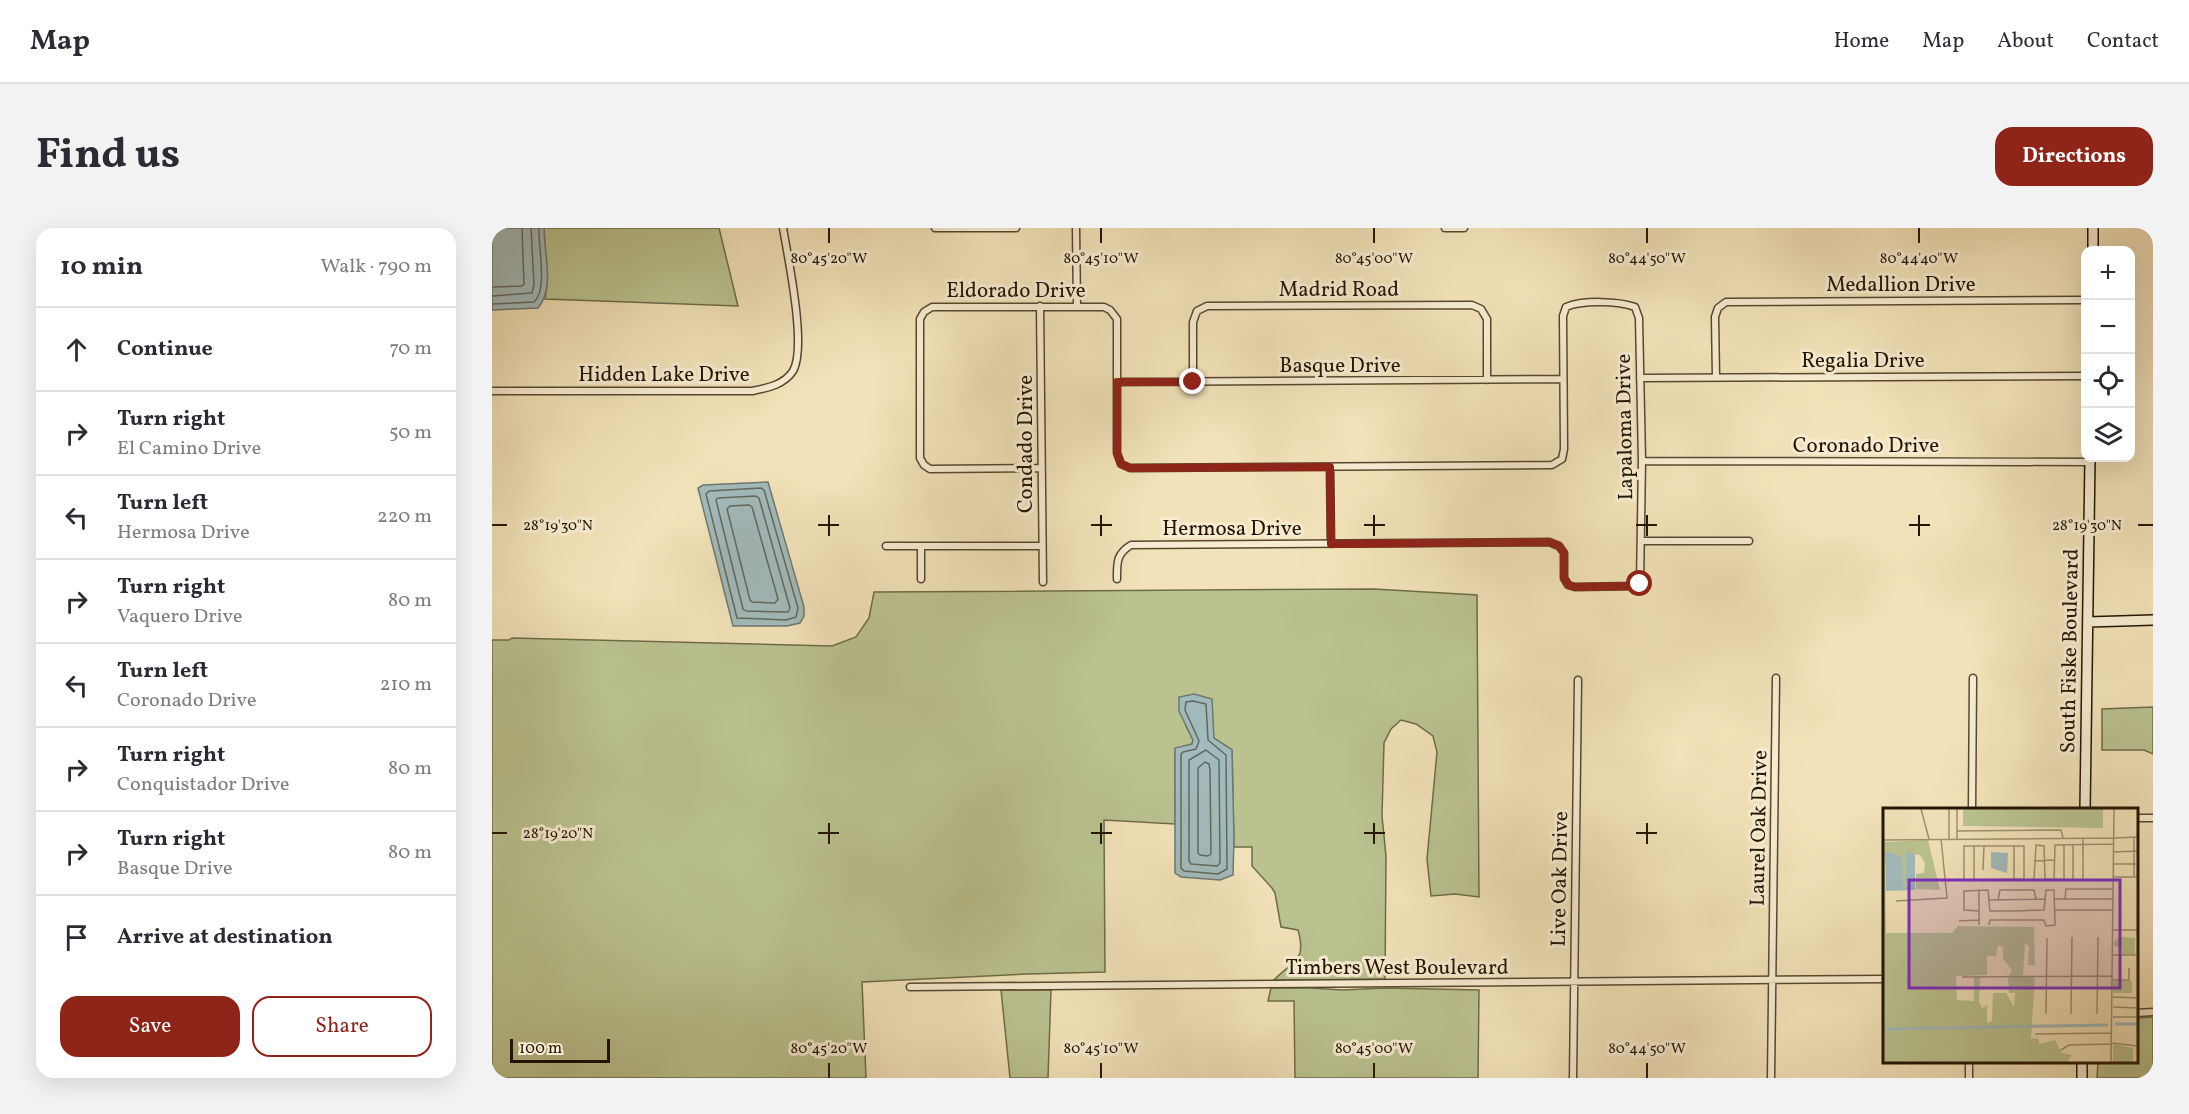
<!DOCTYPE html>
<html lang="en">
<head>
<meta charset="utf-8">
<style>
	:root { --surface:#fff; --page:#f2f2f3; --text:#2b2b33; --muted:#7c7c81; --line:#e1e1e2; --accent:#8f2418 }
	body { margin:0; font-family:Vollkorn,serif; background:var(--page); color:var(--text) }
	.controls { position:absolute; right:18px; top:18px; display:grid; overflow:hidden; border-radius:12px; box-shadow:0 6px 24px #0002 }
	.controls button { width:54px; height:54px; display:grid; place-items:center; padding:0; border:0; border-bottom:2px solid var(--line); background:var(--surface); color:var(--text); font:30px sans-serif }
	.scale { position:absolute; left:18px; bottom:15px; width:100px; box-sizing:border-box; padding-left:6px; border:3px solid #231502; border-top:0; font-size:16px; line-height:21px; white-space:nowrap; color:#231502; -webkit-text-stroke:4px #f7ecd2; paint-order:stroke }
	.stop { position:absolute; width:18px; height:18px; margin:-14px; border:4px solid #8f2418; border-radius:50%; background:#fff }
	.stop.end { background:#8f2418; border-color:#fff; box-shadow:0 2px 6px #0008 }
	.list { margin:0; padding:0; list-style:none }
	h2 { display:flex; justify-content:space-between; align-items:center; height:78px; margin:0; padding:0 24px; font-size:26px }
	h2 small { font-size:20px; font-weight:400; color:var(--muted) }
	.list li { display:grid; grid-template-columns:39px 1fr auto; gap:18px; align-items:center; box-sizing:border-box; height:84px; padding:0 24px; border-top:2px solid var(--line) }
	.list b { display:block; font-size:22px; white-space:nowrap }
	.list p { margin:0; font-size:20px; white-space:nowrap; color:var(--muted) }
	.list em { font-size:20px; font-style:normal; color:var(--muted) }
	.actions { display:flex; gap:12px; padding:18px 24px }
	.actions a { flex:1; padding:14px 0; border:2px solid var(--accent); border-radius:18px; text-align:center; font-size:21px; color:var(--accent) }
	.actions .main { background:var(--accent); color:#fff }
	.icon { flex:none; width:33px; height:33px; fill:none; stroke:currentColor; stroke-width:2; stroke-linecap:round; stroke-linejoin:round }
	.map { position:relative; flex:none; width:1661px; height:850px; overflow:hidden; border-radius:18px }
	header { display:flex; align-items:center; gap:36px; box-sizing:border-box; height:84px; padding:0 30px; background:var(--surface); border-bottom:2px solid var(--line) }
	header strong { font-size:28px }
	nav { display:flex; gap:33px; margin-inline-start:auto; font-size:21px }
	.intro { display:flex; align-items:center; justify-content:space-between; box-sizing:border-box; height:144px; padding:0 36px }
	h1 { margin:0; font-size:42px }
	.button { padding:15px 27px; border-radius:18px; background:var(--accent); color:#fff; font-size:21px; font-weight:700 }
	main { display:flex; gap:36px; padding:0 36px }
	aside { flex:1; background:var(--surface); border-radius:18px; box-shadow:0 6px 24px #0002 }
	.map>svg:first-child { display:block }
</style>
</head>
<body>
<header>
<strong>Map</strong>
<nav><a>Home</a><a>Map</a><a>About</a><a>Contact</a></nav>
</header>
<div class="intro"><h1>Find us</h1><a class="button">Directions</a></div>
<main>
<aside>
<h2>10 min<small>Walk · 790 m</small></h2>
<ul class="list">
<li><svg class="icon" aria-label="ahead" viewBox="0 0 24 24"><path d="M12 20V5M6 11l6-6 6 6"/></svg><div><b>Continue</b></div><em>70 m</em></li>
<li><svg class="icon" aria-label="right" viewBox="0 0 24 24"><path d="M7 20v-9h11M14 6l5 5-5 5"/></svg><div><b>Turn right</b><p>El Camino Drive</p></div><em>50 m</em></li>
<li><svg class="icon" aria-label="left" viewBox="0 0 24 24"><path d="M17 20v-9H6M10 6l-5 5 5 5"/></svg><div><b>Turn left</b><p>Hermosa Drive</p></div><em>220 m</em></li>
<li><svg class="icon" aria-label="right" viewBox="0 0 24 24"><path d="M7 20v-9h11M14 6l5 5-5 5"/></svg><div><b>Turn right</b><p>Vaquero Drive</p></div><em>80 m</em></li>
<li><svg class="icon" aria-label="left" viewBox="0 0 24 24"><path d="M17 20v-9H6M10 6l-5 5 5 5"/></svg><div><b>Turn left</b><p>Coronado Drive</p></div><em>210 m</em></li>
<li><svg class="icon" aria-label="right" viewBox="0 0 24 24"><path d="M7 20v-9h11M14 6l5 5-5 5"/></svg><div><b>Turn right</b><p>Conquistador Drive</p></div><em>80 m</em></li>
<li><svg class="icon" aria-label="right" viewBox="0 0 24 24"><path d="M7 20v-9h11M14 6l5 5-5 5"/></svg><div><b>Turn right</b><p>Basque Drive</p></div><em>80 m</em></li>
<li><svg class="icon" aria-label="arrive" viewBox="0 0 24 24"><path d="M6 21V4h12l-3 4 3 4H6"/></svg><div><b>Arrive at destination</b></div></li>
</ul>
<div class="actions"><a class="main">Save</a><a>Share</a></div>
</aside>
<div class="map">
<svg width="1661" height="850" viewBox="0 0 1661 850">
	<rect width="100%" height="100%" fill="#f2e2b9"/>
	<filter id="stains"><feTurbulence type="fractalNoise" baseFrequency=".00333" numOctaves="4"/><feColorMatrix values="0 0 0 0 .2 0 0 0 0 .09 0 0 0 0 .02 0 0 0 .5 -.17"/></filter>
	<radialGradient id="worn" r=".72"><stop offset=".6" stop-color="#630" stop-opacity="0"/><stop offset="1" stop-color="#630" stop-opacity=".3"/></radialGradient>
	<path fill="#bac390" stroke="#6e6c49" stroke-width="1.5" d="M52 0H227L246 78 53 71 55 57Z
		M882 361 985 367 987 669 963 666 939 668 935 631 945 524 941 508 924 496 909 492 899 501 892 515 890 588 894 628 893 751 782 752C801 732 815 734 806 702L789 699 783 665 780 660 760 638V619H742L740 522 722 510 687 469 694 498 701 512 700 516 683 521V596L612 592 613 744 535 746 370 754 374 850H0V412H17L20 410 340 418 364 409 377 390 382 364Z
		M1661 479V526L1652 522H1610V481Z
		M779 760H819L850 762 893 760 987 762 986 850H803L802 773H776Z
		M509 762H559L556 850H518Z
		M1661 789V850H1605L1606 834H1644L1645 790Z"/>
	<path fill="#a2babb" stroke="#6f7871" stroke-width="1.5" d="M0 0H52C52 25 63 60 46 80L0 82Z
		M276 254 312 379V388L308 395 295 398H241L206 260 211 257Z
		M702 466 720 471 722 510 740 522 742 610 741 647 728 652 689 649 683 645V520L700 516 701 512 687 483V469Z"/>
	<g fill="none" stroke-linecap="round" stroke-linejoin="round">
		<path stroke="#62685e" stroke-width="1.5" d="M0 59 30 58 32 56 30 0
			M0 68 40 65 42 56 39 0
			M0 76 42 74C56 62 46 19 47 0
			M269 260 272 262 306 380 304 389 294 392 245 390 214 266 217 263Z
			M264 268 267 270 298 380 296 384 254 383 251 381 224 272 226 270Z
			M257 277 260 279 286 371 283 375 260 374 258 372 235 281 238 278Z
			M701 473 714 476 716 512 734 527 735 641 726 646 692 643 689 640V526L691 524 704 521 707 513 693 482 694 474Z
			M714 522 727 532 728 635 725 638 699 636 697 633V532Z
			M713 534 717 536 718 542 719 626 716 628 708 627 706 625V540Z"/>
		<defs>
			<path id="street" d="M443 0H524
				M584 0 585 78
				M953 0H972
				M548 78 551 354
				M1224 149 1223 89 1226 80 1234 74 1594 72
				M1148 150 1594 148
				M625 154 1071 151
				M701 154V94L705 83 715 78 980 77 989 81 995 91V152
				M0 163H260C275 160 292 157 301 143 315 119 296 30 291 0
				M1150 233 1598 234
				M838 239 839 316
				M549 240 438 241 432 237 428 230V91L432 84 440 79H612L618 82 625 91V225L629 236 638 240 1060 237 1070 231 1072 221 1071 88 1074 79C1090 72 1127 73 1143 79L1147 90 1150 233 1148 356 1143 358 1083 359 1076 357 1072 350V325L1067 318 1057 314 639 317C624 326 625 335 625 351
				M1149 313H1257
				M394 318H550
				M429 318V351
				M1480 582 1481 450
				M1644 590H1661
				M418 759 1392 751
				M1644 785 1661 784
				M1081 850 1086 452
				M1279 850 1284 450
				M1477 850V834"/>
			<path id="secondary" d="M1601 22V0
				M1596 394 1661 392
				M1593 582 1598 230
				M1590 850V834"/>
		</defs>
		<use href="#street" stroke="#574830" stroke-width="9"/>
		<use href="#secondary" stroke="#231502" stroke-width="12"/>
		<use href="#street" stroke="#f7ecd2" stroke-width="6"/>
		<use href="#secondary" stroke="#f7ecd2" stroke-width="9"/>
	</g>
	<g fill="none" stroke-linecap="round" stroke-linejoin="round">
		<path stroke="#8f2418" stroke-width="8" d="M701 154H625V225L629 236 638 240 838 239 839 316 1057 314 1067 318 1072 325V350L1077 357 1083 359 1143 358 1148 356"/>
	</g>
	<path fill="none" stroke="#231502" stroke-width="2" d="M337 0V15M609 0V15M882 0V15M1155 0V15M1427 0V15M337 287V308M609 287V308M882 287V308M1155 287V308M1427 287V308M0 297H15M326 297H347M599 297H620M872 297H893M1144 297H1165M1417 297H1438M1646 297H1661M337 595V616M609 595V616M882 595V616M1155 595V616M0 605H15M326 605H347M599 605H620M872 605H893M1144 605H1165M337 835V850M609 835V850M882 835V850M1155 835V850"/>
	<g text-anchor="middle" stroke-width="6" stroke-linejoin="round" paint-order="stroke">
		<g font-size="21" fill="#231502" stroke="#f7ecd2">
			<text x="1409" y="63">Medallion Drive</text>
			<text x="847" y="68">Madrid Road</text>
			<text x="524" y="69">Eldorado Drive</text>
			<text x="1371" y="139">Regalia Drive</text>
			<text x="848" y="144">Basque Drive</text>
			<text x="172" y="153">Hidden Lake Drive</text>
			<text transform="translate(1132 199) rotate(-91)" y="7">Lapaloma Drive</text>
			<text transform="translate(533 216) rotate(-90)" y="7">Condado Drive</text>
			<text x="1374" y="224">Coronado Drive</text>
			<text x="740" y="307">Hermosa Drive</text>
			<text transform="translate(1577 423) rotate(-89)" y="7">South Fiske Boulevard</text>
			<text transform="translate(1266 600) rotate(-89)" y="7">Laurel Oak Drive</text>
			<text transform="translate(1067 651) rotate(-89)" y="7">Live Oak Drive</text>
			<text x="905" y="746">Timbers West Boulevard</text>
		</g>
	</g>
	<g transform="translate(1391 580)">
		<rect width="255" height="255" fill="#f2e2b9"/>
		<path d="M80 1H220V20L80 18ZM45 32 57 82 33 81V66L41 65 42 55 37 47 23 45V80H19V50L2 45 3 125H69L75 118 151 119 152 157H145L146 139 142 135 140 168H126L129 162 120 151V139L115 137 113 148H104V167L73 168 74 192 91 193V169H97L96 193 99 200 104 197V215L109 213 110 185H123L131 199 132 185H126L125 169H152L148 230 156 231V236L172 232 179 245 189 247 184 254H0V34ZM238 129 252 130V147H239V140L231 138V133ZM230 173H249V185H230ZM230 236 250 240V254H230Z" fill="#bac390"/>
		<path d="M5 44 19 49 20 80 23 79V44L32 46V82L3 83 2 45ZM108 44 125 45 124 65 108 60Z" fill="#a2babb"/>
		<path fill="none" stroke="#a2babb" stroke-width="3" d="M232 216H255M0 221 225 217"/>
		<path fill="none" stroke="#9f9070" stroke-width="1.5" d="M38 1 46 31M74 23 178 22 180 30M231 30 255 29M66 31V1M74 31V1M0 32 231 30M81 38H141V71L81 72ZM91 38V72M230 44 255 43M152 53 171 52M230 56H255M100 62 101 38M230 69H255M251 69V29M181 71V37M190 71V37M200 71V30M131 72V38M147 72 151 71 153 37 161 38 162 71 205 72M171 72 172 37 231 36M96 82V117M172 91H230M182 91 183 81H230M105 92 162 91M115 92 117 82H151L153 91M13 93 64 90 58 31M172 102H229M96 103 81 102V83L105 82 107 103H133L161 102 163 82H171L172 117 163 118 161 112H107L106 117M76 113 96 112M230 122H255M230 147H255M79 169 229 168M230 172H246V160M230 189 255 190M230 199 255 200M163 206 164 130M188 206 189 129M214 206 215 129M230 209H255M152 226 228 225M228 235 255 238M178 242 186 237 228 236M228 254 231 1"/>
		<path fill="#7b2cbf" fill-opacity="0.15" stroke="#7b2cbf" stroke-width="3" d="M26 72H237V180H26Z"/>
		<rect width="255" height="255" fill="none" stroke="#231502" stroke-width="3"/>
	</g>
	<g font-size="15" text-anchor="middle" fill="#231502" stroke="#f7ecd2" stroke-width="6" stroke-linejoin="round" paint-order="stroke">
		<text x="337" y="35">80°45'20"W</text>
		<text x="609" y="35">80°45'10"W</text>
		<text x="882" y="35">80°45'00"W</text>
		<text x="1155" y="35">80°44'50"W</text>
		<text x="1427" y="35">80°44'40"W</text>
		<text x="66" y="302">28°19'30"N</text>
		<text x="1595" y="302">28°19'30"N</text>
		<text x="66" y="610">28°19'20"N</text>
		<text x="337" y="825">80°45'20"W</text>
		<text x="609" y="825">80°45'10"W</text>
		<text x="882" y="825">80°45'00"W</text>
		<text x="1155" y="825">80°44'50"W</text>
	</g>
	<rect width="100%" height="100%" filter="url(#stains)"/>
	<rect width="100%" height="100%" fill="url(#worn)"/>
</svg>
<div class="controls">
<button>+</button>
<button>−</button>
<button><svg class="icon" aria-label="locate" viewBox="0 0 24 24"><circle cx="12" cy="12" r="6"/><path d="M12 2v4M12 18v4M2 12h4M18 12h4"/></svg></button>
<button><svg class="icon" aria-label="layers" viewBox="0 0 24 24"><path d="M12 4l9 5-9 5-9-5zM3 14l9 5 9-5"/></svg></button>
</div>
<div class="scale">100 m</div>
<div class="stop" style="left:1148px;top:356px"></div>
<div class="stop end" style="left:701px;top:154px"></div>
</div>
</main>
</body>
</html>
